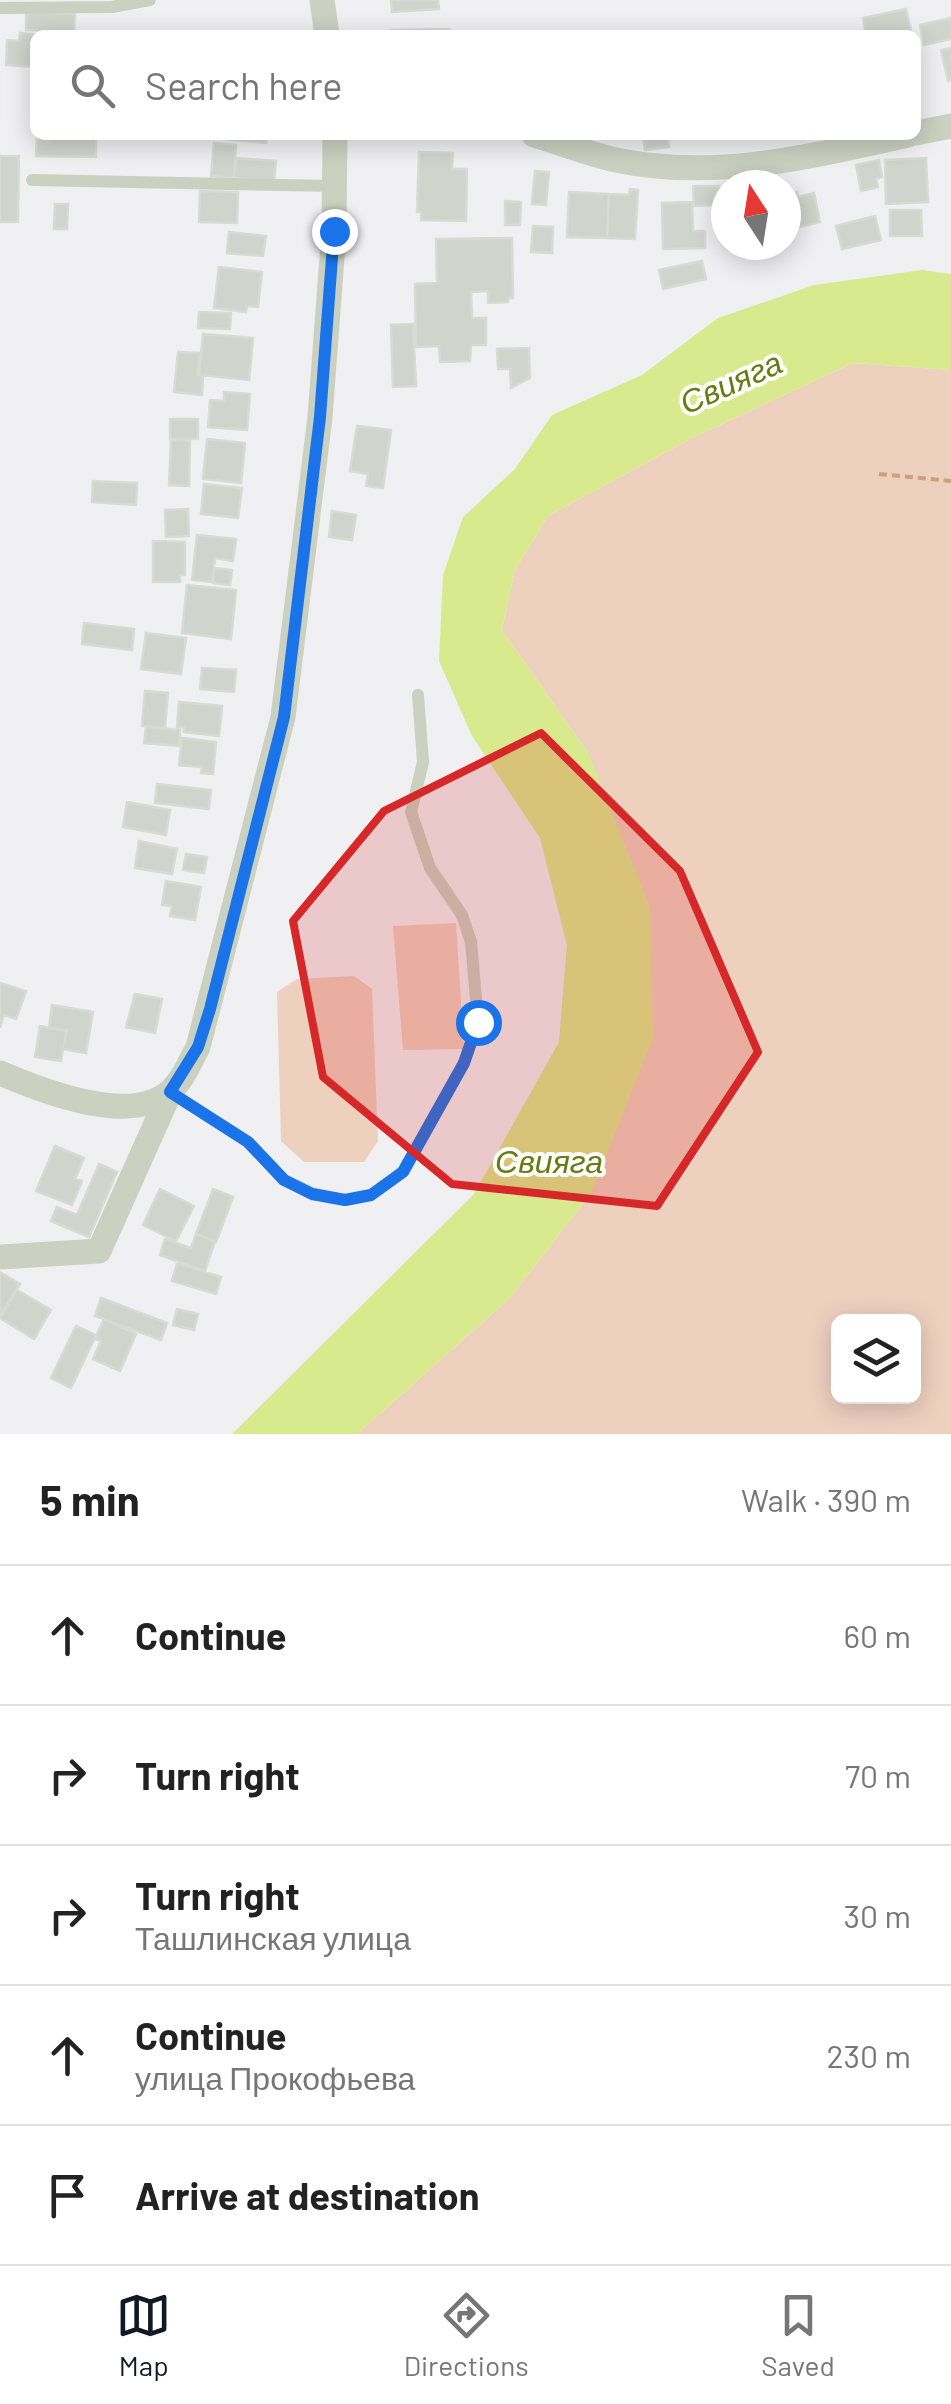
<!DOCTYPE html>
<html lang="en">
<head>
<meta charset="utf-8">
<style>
	:root { --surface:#fff; --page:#f6f6f6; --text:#222; --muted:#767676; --line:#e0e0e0; --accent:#111827 }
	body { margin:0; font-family:Barlow,sans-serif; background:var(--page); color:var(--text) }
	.controls { position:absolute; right:30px; bottom:30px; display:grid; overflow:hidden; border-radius:15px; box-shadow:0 5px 25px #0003 }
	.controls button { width:90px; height:90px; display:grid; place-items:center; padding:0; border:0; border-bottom:2px solid var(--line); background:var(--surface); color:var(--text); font:50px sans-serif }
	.compass { position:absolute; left:711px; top:170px; width:90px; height:90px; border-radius:50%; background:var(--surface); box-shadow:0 5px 25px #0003; rotate:348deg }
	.stop { position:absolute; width:30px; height:30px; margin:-22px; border:8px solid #1a73e8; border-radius:50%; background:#fff }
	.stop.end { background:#1a73e8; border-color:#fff; box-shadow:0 2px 10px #0008 }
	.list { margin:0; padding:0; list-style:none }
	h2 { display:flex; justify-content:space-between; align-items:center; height:130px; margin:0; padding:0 40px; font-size:42px }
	h2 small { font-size:32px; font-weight:400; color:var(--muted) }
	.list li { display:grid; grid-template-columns:65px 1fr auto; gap:30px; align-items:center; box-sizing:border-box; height:140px; padding:0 40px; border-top:2px solid var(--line) }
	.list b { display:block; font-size:38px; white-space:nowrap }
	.list p { margin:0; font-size:32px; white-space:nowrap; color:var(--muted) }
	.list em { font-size:32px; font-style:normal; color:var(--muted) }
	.icon { flex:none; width:55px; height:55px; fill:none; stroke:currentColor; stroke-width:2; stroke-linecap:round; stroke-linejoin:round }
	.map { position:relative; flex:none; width:951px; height:1434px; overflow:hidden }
	.search { position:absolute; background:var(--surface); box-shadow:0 5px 25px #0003; left:30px; right:30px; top:30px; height:110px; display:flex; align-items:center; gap:25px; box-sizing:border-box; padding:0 35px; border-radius:15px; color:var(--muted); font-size:38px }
	.sheet { height:830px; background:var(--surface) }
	nav { display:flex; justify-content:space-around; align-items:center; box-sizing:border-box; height:140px; border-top:2px solid var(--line); background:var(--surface); font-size:28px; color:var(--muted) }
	nav a { display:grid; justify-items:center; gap:5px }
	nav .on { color:var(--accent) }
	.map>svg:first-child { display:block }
</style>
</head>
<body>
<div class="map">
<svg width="951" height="1434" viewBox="0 0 951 1434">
	<rect width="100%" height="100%" fill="#f0f0f2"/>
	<path fill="#eed0bf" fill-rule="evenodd" d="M853 363 951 370V1434H357L509 1299 592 1192 588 753 502 630 515 570 548 516 694 437ZM838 1322H914V1396H838Z
		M456 923 464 1049 403 1050 393 926Z
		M354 976 372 989 378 1141 364 1162H304L281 1141 277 992 297 979Z"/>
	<path fill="#d9ea8e" d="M922 270 951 274V370L853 363 694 437 548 516 515 570 502 630 588 753 650 907 653 1038 592 1192 509 1299 357 1434H232L474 1194 559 1042 567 945 540 838 472 736 439 661 443 575 463 517 515 469 552 415 642 375 718 318 814 285Z"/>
	<path fill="#cfd4cd" stroke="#d6dbd4" stroke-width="2.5" d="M391 0H438L439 9 392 12Z
		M906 9 912 35H866L863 18Z
		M26 13 75 14 74 32 26 30Z
		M951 18V39L924 45 920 25Z
		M449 29V35H391V30Z
		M20 33 43 35H35V67L6 65 7 40 19 41Z
		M951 48V80L948 81 941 50Z
		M37 135H96V157L36 156Z
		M225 135H267L266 143 225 139Z
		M643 135H667L669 147 645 150Z
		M214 143 236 145 234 178 211 176Z
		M419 152 453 153 452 169H467L466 221 421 220V212H417Z
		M0 156H19L18 222H0Z
		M236 158 276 161 274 181 234 178Z
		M926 158 928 202 886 204 885 160Z
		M879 160 882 177 876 179 878 187 861 191 856 165Z
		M535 171 549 172 546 205 532 204Z
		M693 186H719V205L694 206Z
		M630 189 638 190 635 239 607 238 609 194 629 195Z
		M200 191 238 192 237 223 199 222Z
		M569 192 609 194 607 238 567 237Z
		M797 192 798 197 814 193 820 222 786 230V195Z
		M505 201 521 202 520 225H505Z
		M692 202 693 231H705V248L663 249 662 203Z
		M55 204H68L67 229H54Z
		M890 210H921L922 236H890Z
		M875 216 881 240 842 249 836 226Z
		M533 226 553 227 552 253 531 252Z
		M229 232 266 236 263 256 227 253Z
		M512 238 513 298H508V302L488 303V291L471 292 472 318H486V345H471L470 361 440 362 439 346 416 347 415 284 437 283 436 239Z
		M702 261 706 279 663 289 659 270Z
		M219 267 262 272 258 307 247 306 246 312 214 308Z
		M199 312 231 313 230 329 198 328Z
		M413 324 416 386 393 387 391 325Z
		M203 334 253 338 249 380 199 375Z
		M529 348 530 378 511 388 510 369H498L497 349Z
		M178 352 200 353 198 375 203 376 202 395 174 392Z
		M224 392 250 394 247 430 208 427 210 400 224 401Z
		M170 419H198V439H170Z
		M357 426 391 430 383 488 366 486 368 474 350 471Z
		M207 439 245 443 241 483 203 479Z
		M171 440H190L189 486 169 485Z
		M93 481 137 483 136 505 92 502Z
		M204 484 242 488 238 518 201 514Z
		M188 509 189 536 166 537 165 510Z
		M332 511 356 515 352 540 329 537Z
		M197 535 236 539 233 561 215 558 212 582 192 580Z
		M153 541 185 542V575H180V582H153Z
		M214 568 232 570 230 585 213 583Z
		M187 585 236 590 231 639 182 633Z
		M84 623 134 629 132 650 82 644Z
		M146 633 186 638 181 674 141 669Z
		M202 668 236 670 234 692 200 689Z
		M145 691 168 693 165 728 142 726Z
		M179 702 222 706 219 736 184 732V727H177Z
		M146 727 180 730 179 746 144 743Z
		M182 738 216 742 213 774 201 773 202 767 179 765Z
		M157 784 211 790 209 809 155 803Z
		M127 802 170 810 166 835 123 827Z
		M139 841 177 849 172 874 135 868Z
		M186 854 207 857 204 873 183 870Z
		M166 881 201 887 195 920 170 916 172 906 162 905Z
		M0 983 26 991 16 1019 4 1015 0 1028Z
		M135 994 162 999 155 1033 126 1027Z
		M52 1005 93 1012 86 1053 63 1049 67 1030 49 1028Z
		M40 1026 66 1031 61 1061 35 1057Z
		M55 1146 84 1158 75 1179 82 1181 72 1205 36 1191Z
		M99 1164 117 1172 89 1237 51 1221 57 1207 77 1215Z
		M160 1189 194 1206 176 1241 143 1225Z
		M213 1189 233 1197 216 1242 196 1234Z
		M196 1234 215 1241 205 1271 160 1255 165 1239 191 1248Z
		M177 1263 221 1277 216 1294 172 1281Z
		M0 1272 20 1284 0 1316Z
		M17 1290 51 1310 34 1339 0 1318Z
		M101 1298 167 1323 161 1340 95 1316Z
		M177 1309 198 1314 194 1330 173 1325Z
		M104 1319 136 1334 120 1371 93 1359 101 1341 95 1339Z
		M76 1326 96 1335 71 1388 51 1378Z"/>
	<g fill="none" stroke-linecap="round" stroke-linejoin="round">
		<path stroke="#cca078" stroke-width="4" stroke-dasharray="8 5" stroke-linecap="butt" d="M879 474 951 481"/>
		<path stroke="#cad1c1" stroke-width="12" d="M0 8 112 7 150 0
			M32 180 334 186
			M170 1092 248 1142 284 1180 312 1193 345 1200 371 1195 403 1171 464 1063 478 1022 471 942 462 915 430 868 411 812 423 762 418 695"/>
		<path stroke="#cad1c1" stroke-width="25" d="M322 0 327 35
			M916 133 951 126
			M534 135C561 143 589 154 616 160 716 181 812 156 908 135
			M0 1073C42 1091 127 1125 168 1093 182 1082 190 1062 198 1047L283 717 320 417 334 231 335 135
			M0 1257 99 1251 170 1092"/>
	</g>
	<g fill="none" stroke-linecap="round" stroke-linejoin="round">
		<path stroke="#1a73e8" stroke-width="12" d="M334 231 320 417 284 717 210 1009 198 1047 170 1092 248 1142 284 1180 312 1194 345 1200 371 1195 403 1172 464 1063 478 1022"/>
	</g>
	<path fill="#d62828" fill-opacity="0.2" stroke="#d62828" stroke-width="8" stroke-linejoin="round" d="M541 733 680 871 758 1052 657 1206 452 1184 323 1077 293 921 384 811Z"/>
	<g text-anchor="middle" stroke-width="8" stroke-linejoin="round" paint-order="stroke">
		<g font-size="32" font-style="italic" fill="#677b10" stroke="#fff">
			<text transform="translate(731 383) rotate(-24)" y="11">Свияга</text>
			<text x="549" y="1173">Свияга</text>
		</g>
	</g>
</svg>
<div class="controls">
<button><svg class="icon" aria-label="layers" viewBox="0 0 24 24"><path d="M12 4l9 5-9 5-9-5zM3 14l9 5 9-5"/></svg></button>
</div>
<svg class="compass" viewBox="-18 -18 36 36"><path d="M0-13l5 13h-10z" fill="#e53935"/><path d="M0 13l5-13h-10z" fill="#767676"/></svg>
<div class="stop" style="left:478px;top:1022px"></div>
<div class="stop end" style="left:334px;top:231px"></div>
<div class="search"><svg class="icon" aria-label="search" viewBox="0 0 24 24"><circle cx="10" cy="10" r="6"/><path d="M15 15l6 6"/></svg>Search here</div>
</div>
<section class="sheet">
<h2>5 min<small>Walk · 390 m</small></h2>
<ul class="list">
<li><svg class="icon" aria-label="ahead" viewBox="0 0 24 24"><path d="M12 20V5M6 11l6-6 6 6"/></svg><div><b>Continue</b></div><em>60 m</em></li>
<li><svg class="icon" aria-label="right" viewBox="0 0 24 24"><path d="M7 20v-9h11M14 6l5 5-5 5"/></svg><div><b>Turn right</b></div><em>70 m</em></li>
<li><svg class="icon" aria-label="right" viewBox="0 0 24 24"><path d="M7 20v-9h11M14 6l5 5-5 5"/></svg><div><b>Turn right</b><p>Ташлинская улица</p></div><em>30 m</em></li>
<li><svg class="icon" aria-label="ahead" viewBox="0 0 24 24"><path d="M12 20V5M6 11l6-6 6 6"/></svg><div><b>Continue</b><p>улица Прокофьева</p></div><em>230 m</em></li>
<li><svg class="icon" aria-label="arrive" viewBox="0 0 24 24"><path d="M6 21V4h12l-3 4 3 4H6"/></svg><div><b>Arrive at destination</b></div></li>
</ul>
</section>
<nav>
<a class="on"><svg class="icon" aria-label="map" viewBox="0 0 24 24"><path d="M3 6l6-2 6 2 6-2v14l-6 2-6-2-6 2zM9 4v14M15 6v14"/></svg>Map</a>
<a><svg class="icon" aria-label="directions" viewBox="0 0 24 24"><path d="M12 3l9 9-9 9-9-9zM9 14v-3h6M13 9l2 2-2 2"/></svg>Directions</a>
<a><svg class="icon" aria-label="saved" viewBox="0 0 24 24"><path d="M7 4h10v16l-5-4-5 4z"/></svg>Saved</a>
</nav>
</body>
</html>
